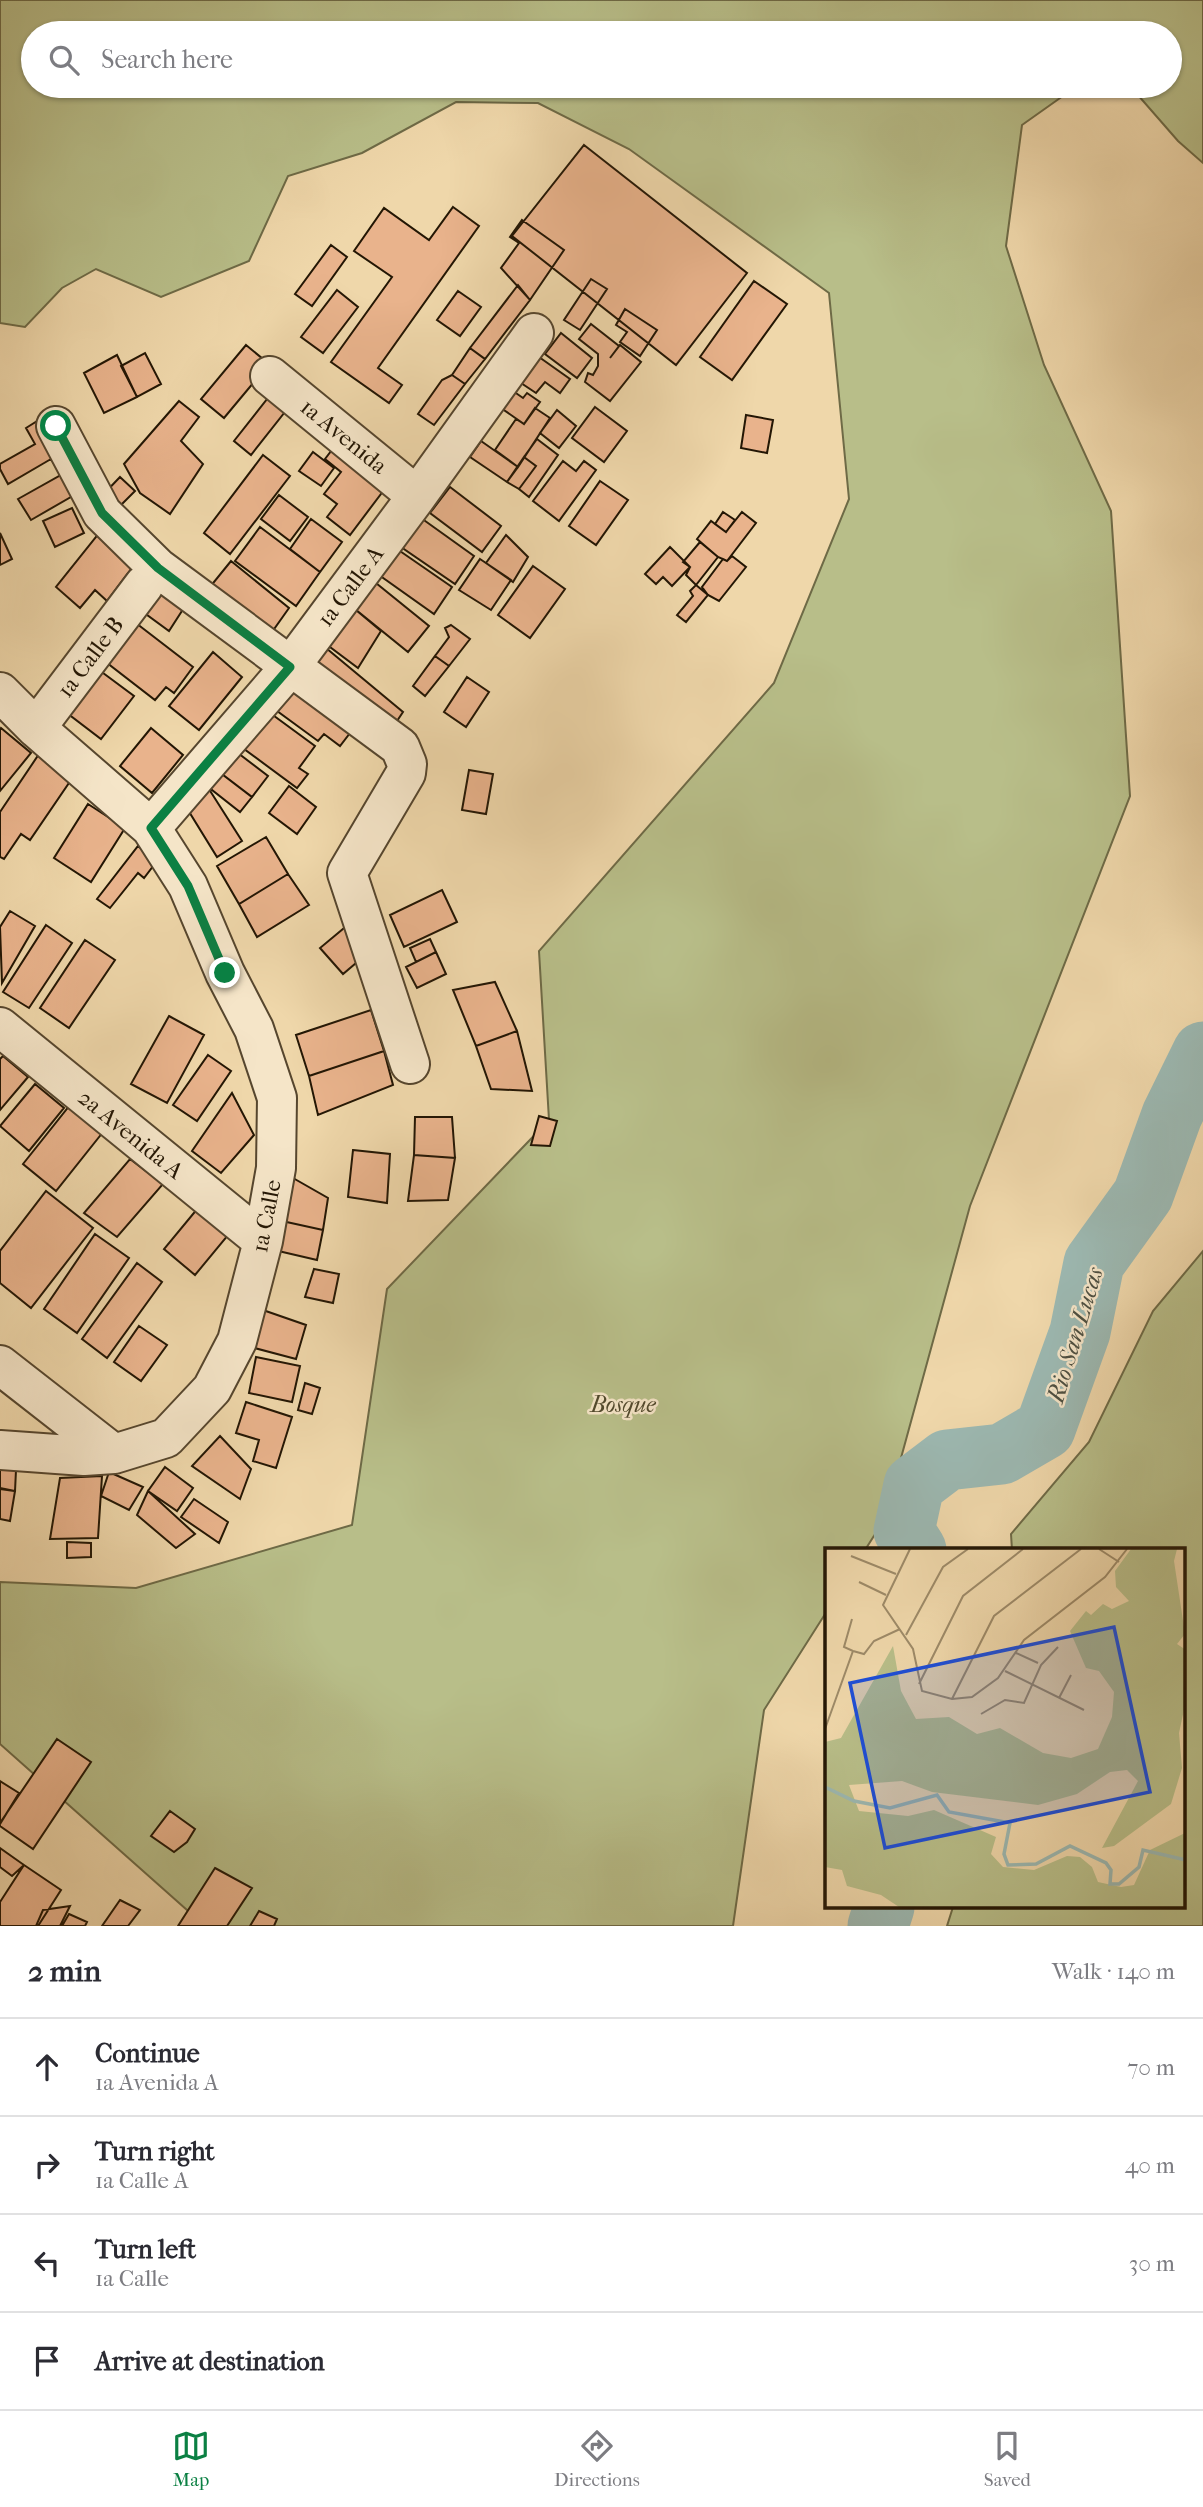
<!DOCTYPE html>
<html lang="en">
<head>
<meta charset="utf-8">
<style>
	:root { --surface:#fff; --page:#f7f7f7; --text:#2b2b33; --muted:#7c7c81; --line:#e1e1e2; --accent:#0b8043 }
	body { margin:0; font-family:"IM FELL French Canon",serif; background:var(--page); color:var(--text) }
	.stop { position:absolute; width:21px; height:21px; margin:-16px; border:5px solid #0b8043; border-radius:50%; background:#fff }
	.stop.end { background:#0b8043; border-color:#fff; box-shadow:0 2px 7px #0008 }
	.list { margin:0; padding:0; list-style:none }
	h2 { display:flex; justify-content:space-between; align-items:center; height:91px; margin:0; padding:0 28px; font-size:30px }
	h2 small { font-size:23px; font-weight:400; color:var(--muted) }
	.list li { display:grid; grid-template-columns:46px 1fr auto; gap:21px; align-items:center; box-sizing:border-box; height:98px; padding:0 28px; border-top:2px solid var(--line) }
	.list b { display:block; font-size:26px; white-space:nowrap }
	.list p { margin:0; font-size:23px; white-space:nowrap; color:var(--muted) }
	.list em { font-size:23px; font-style:normal; color:var(--muted) }
	.icon { flex:none; width:38px; height:38px; fill:none; stroke:currentColor; stroke-width:2; stroke-linecap:round; stroke-linejoin:round }
	.map { position:relative; flex:none; width:1203px; height:1926px; overflow:hidden }
	.search { position:absolute; background:var(--surface); box-shadow:0 2px 5px #0004; left:21px; right:21px; top:21px; height:77px; display:flex; align-items:center; gap:18px; box-sizing:border-box; padding:0 24px; border-radius:38px; color:var(--muted); font-size:26px }
	.sheet { height:483px; background:var(--surface) }
	nav { display:flex; justify-content:space-around; align-items:center; box-sizing:border-box; height:98px; border-top:2px solid var(--line); background:var(--surface); font-size:19px; color:var(--muted) }
	nav a { display:grid; justify-items:center; gap:4px }
	nav .on { color:var(--accent) }
	.map>svg:first-child { display:block }
</style>
</head>
<body>
<div class="map">
<svg width="1203" height="1926" viewBox="0 0 1203 1926">
	<rect width="100%" height="100%" fill="#efd7aa"/>
	<filter id="stains"><feTurbulence type="fractalNoise" baseFrequency=".00286" numOctaves="4"/><feColorMatrix values="0 0 0 0 .2 0 0 0 0 .09 0 0 0 0 .02 0 0 0 .5 -.17"/></filter>
	<radialGradient id="worn" r=".72"><stop offset=".6" stop-color="#630" stop-opacity="0"/><stop offset="1" stop-color="#630" stop-opacity=".3"/></radialGradient>
	<path fill="#b8be89" stroke="#6e6a46" stroke-width="2" d="M0 0H1203V163L1178 141 1130 86H1170V33H33V86H1077L1022 125 1006 246 1044 365 1111 511 1130 796 970 1206 884 1520 865 1550H827V1611L764 1710 733 1926H205L0 1744V1582L136 1588 352 1525 387 1289 549 1120 539 951 774 683 849 499 829 293 629 149 538 103 456 102 362 153 288 176 249 261 161 297 96 269 62 288 25 327 0 323Z
		M1203 1251V1926H947L953 1907H1184V1550H1012L1011 1534 1089 1442 1153 1311Z"/>
	<g fill="none" stroke-linecap="round" stroke-linejoin="round">
		<path stroke="#9cb8b1" stroke-width="61" d="M916 1550 904 1531 914 1485 947 1460 1002 1454 1045 1429 1080 1332 1094 1263 1143 1195 1172 1115 1203 1052
			M878 1926 884 1907"/>
	</g>
	<path fill="#e9b38c" stroke="#231604" stroke-width="2" d="M584 145 747 273 676 365 512 236Z
		M453 207 479 226 378 368 402 385 389 403 331 362 392 277 354 251 384 208 429 240Z
		M522 220 564 250 530 300 501 268 519 243 510 237Z
		M331 245 347 257 312 306 295 294Z
		M591 279 607 289 580 330 564 320Z
		M754 281 787 304 732 380 700 357Z
		M518 285 530 300 485 359 470 348Z
		M337 290 358 307 323 353 301 337Z
		M458 291 481 307 460 336 437 320Z
		M625 309 657 330 640 356 620 342 627 332 616 325Z
		M591 324 619 346 610 358 620 345 641 362 610 401 585 382 588 373 593 375 598 366V354L579 339Z
		M561 333 592 358 577 378 545 354Z
		M246 345 269 364 224 418 201 399Z
		M470 348 485 359 465 384 452 375Z
		M145 353 161 384 137 397 121 366Z
		M117 355 137 397 104 413 84 373Z
		M539 357 570 379 560 393 545 382 536 393 521 383Z
		M452 375 465 384 434 425 418 414 442 380Z
		M275 389 292 403 251 455 234 441Z
		M513 391 523 398 527 393 540 402 524 424 501 408Z
		M179 401 199 417 181 441 203 464 170 514 140 493 124 464Z
		M595 407 627 431 604 462 572 438Z
		M535 408 550 418 518 467 495 450 516 419 524 424Z
		M557 410 576 426 559 448 540 433Z
		M746 415 773 420 767 453 741 448Z
		M42 418 61 475 51 459 8 484 0 469V464L35 444 26 428Z
		M537 439 558 455 529 497 519 489 536 466 524 457Z
		M481 441 518 467 507 482 470 457Z
		M338 442 390 482 350 535 327 517 337 504 324 494 341 472 325 459Z
		M313 452 334 468 321 486 299 471Z
		M263 455 290 476 230 554 204 533Z
		M524 457 536 466 519 489 507 482Z
		M563 461 576 471 584 461 596 470 559 521 533 501Z
		M61 475 83 490 31 520 18 499Z
		M120 477 135 491 112 514 98 500Z
		M600 481 628 500 596 545 569 526Z
		M450 487 501 526 482 552 430 513Z
		M279 495 308 517 290 541 261 519Z
		M72 508 84 533 55 547 43 521Z
		M723 512 735 520 726 532 715 524Z
		M742 512 756 523 727 561 718 557 697 539 711 521 726 532Z
		M421 518 474 556 455 584 401 547Z
		M311 519 342 542 320 572 290 549Z
		M260 527 320 572 296 606 235 561Z
		M100 532 137 561 107 601 95 590 80 608 56 587Z
		M0 533 12 559 0 565Z
		M506 535 528 557 513 582 486 563Z
		M700 542 718 557 696 585 686 575 690 567 683 562Z
		M670 547 690 567 672 586 663 577 656 584 645 574Z
		M397 549 452 587 434 614 379 575Z
		M732 556 746 567 719 601 708 595 702 587 723 559 727 561Z
		M480 559 511 580 491 610 459 590Z
		M231 561 289 608 267 639 205 593Z
		M533 566 565 589 530 638 498 615Z
		M371 579 429 626 408 652 350 605Z
		M162 580 189 600 169 631 139 609Z
		M696 585 708 595 686 622 677 615 693 596 690 591Z
		M350 605 381 631 358 668 322 641Z
		M132 620 193 667 174 693 166 687 155 700 102 659Z
		M451 625 470 639 449 666 435 656 449 637 445 628Z
		M320 643 403 712 389 733 300 667Z
		M213 652 242 677 199 730 169 706Z
		M435 656 449 666 425 696 413 686Z
		M95 667 134 696 101 739 63 710Z
		M467 677 489 692 466 727 444 712Z
		M288 687 350 733 340 746 324 734 318 741 273 708Z
		M266 710 315 746 299 768 308 774 297 788 240 746Z
		M1 728 31 753 0 791V730Z
		M151 728 183 755 152 793 120 766Z
		M234 750 268 776 252 797 218 771Z
		M39 754 73 777 30 840 21 834 4 859 0 857V812Z
		M469 770 493 774 486 814 462 810Z
		M218 771 252 797 240 812 207 786Z
		M207 786 242 841 217 857 188 810Z
		M289 786 316 807 297 834 269 813Z
		M88 804 125 828 91 882 54 858Z
		M266 837 288 874 239 904 217 866Z
		M138 846 157 861 144 878 138 873 110 908 97 899Z
		M288 874 309 905 257 937 239 904Z
		M442 890 457 922 404 947 390 915Z
		M10 911 35 926 2 983 0 927Z
		M355 919 369 952 343 974 320 948Z
		M46 925 72 943 29 1008 3 992Z
		M430 939 436 952 416 962 410 948Z
		M85 940 115 960 69 1028 40 1008Z
		M436 952 446 974 417 988 406 967Z
		M495 982 517 1031 476 1046 453 990Z
		M371 1010 384 1051 309 1076 296 1035Z
		M169 1016 204 1035 167 1103 131 1084Z
		M517 1031 532 1091 491 1089 476 1046Z
		M384 1051 393 1085 318 1115 309 1076Z
		M208 1055 231 1071 197 1121 173 1105Z
		M3 1056 28 1077 0 1110V1059Z
		M35 1084 64 1108 29 1151 0 1126Z
		M232 1093 254 1135 221 1173 192 1151Z
		M78 1095 111 1122 56 1191 23 1164Z
		M539 1116 557 1121 550 1146 531 1145Z
		M415 1117H452L455 1158 414 1155Z
		M353 1150 390 1154 387 1203 348 1197Z
		M414 1155 455 1158 448 1200 408 1201Z
		M130 1159 163 1184 117 1237 84 1213Z
		M293 1178 328 1198 323 1230 282 1221Z
		M46 1191 93 1228 31 1308 0 1283V1251Z
		M198 1208 229 1234 195 1275 164 1249Z
		M282 1221 323 1230 317 1260 274 1250Z
		M95 1234 129 1258 77 1333 44 1309Z
		M137 1263 162 1282 107 1358 82 1339Z
		M314 1269 339 1274 333 1303 305 1297Z
		M260 1309 306 1325 296 1359 247 1346Z
		M139 1326 167 1345 141 1381 114 1362Z
		M256 1357 300 1366 292 1402 249 1393Z
		M305 1383 320 1388 312 1414 298 1410Z
		M246 1402 292 1417 276 1468 253 1461 259 1440 236 1433Z
		M220 1436 251 1469 240 1499 192 1466Z
		M0 1467 16 1470 15 1491 0 1489Z
		M165 1467 193 1488 177 1511 148 1491Z
		M109 1472 143 1487 129 1510 101 1496Z
		M102 1476 98 1538 50 1539 60 1478Z
		M0 1488 15 1491 10 1521 0 1519Z
		M148 1491 195 1534 176 1548 137 1515Z
		M194 1499 228 1522 219 1543 181 1517Z
		M67 1542 91 1543V1557L67 1558Z
		M57 1739 91 1762 33 1849 0 1826V1823Z
		M0 1781 19 1793 0 1824Z
		M170 1811 195 1829 187 1842 174 1852 151 1836Z
		M0 1848 24 1865 12 1876 0 1867Z
		M24 1865 61 1890 38 1926H0V1902Z
		M215 1868 252 1888 227 1926H178Z
		M120 1900 140 1910 128 1926H102Z
		M70 1906 60 1926H36L43 1910Z
		M259 1911 277 1919 274 1926H250Z
		M69 1914 87 1922 85 1926H62Z"/>
	<g fill="none" stroke-linecap="round" stroke-linejoin="round">
		<defs>
			<path id="minor" d="M270 376 417 496
				M56 426 102 513 158 568 400 747 407 764 406 773 347 873 410 1064
				M0 692 36 728 151 828 188 886 225 973 254 1029 277 1098 276 1168 263 1241 237 1341 212 1389 166 1438 114 1454 84 1456 0 1450
				M36 728 144 585
				M151 828 290 667 417 496 534 333
				M0 1027 263 1241
				M0 1365 114 1454"/>
		</defs>
		<use href="#minor" stroke="#56462e" stroke-width="42"/>
		<use href="#minor" stroke="#f5e5c8" stroke-width="38"/>
	</g>
	<g fill="none" stroke-linecap="round" stroke-linejoin="round">
		<path stroke="#0b8043" stroke-width="9" d="M56 426 102 513 158 568 290 667 151 828 188 886 225 973"/>
	</g>
	<g text-anchor="middle" stroke-width="5" stroke-linejoin="round" paint-order="stroke">
		<g font-size="23" fill="#231604" stroke="#f5e5c8">
			<text transform="translate(344 436) rotate(39)" y="8">1a Avenida</text>
			<text transform="translate(350 586) rotate(-53)" y="8">1a Calle A</text>
			<text transform="translate(90 657) rotate(-53)" y="8">1a Calle B</text>
			<text transform="translate(131 1134) rotate(39)" y="8">2a Avenida A</text>
			<text transform="translate(266 1216) rotate(-79)" y="8">1a Calle</text>
		</g>
		<g font-size="23" font-style="italic" fill="#50482c" stroke="#f5e5c8">
			<text x="623" y="1412">Bosque</text>
		</g>
		<g font-size="24" font-style="italic" fill="#4d4f41" stroke="#f5e5c8">
			<text transform="translate(1075 1335) rotate(-73)" y="8">Rio San Lucas</text>
		</g>
	</g>
	<g transform="translate(825 1548)">
		<rect width="360" height="360" fill="#efd7aa"/>
		<path d="M306 1H352L349 13 360 86 352 96 361 102 360 157 354 185 357 220 346 256 289 298 277 300 313 233 302 222 285 224 252 246 213 257 107 244 77 233 24 237 34 263 83 268 109 262 171 289 166 306 178 319 209 322 242 308 255 309 267 319 273 334 296 339 309 337 325 302 360 285V359H74L56 347 22 338 17 322 0 319V194L16 190 68 98 76 143 91 171 124 169 152 186 175 180 218 205 246 210 273 201 287 169 289 144 274 123 261 120 245 83 261 63 266 67 278 56 287 61 304 53 291 39 290 23Z" fill="#b8be89"/>
		<path fill="none" stroke="#9cb8b1" stroke-width="3.5" d="M0 239 29 253 65 260 112 247 124 264 185 275 179 306 183 317 211 316 245 298 281 315 286 322 285 336H294L314 319 318 302 361 312"/>
		<path fill="none" stroke="#9d8a68" stroke-width="2" d="M85 1 58 57 88 101 97 143 127 151 147 149 173 130 199 92 280 29 302 1M274 1 294 14M26 8 71 26M34 34 61 47M27 71 19 99 28 103M81 87 118 19 143 1M191 105 213 115M180 123 259 162M94 136 138 48 198 1M234 150 246 127M127 151 169 68 256 1M156 166 180 152 199 155 216 117 233 99M0 181 28 103 39 106 49 93 75 81"/>
		<path fill="#1d4ed8" fill-opacity="0.15" stroke="#1d4ed8" stroke-width="3.5" d="M289 79 325 244 60 300 25 135Z"/>
		<rect width="360" height="360" fill="none" stroke="#231604" stroke-width="3.5"/>
	</g>
	<rect width="100%" height="100%" filter="url(#stains)"/>
	<rect width="100%" height="100%" fill="url(#worn)"/>
</svg>
<div class="stop" style="left:56px;top:426px"></div>
<div class="stop end" style="left:225px;top:973px"></div>
<div class="search"><svg class="icon" aria-label="search" viewBox="0 0 24 24"><circle cx="10" cy="10" r="6"/><path d="M15 15l6 6"/></svg>Search here</div>
</div>
<section class="sheet">
<h2>2 min<small>Walk · 140 m</small></h2>
<ul class="list">
<li><svg class="icon" aria-label="ahead" viewBox="0 0 24 24"><path d="M12 20V5M6 11l6-6 6 6"/></svg><div><b>Continue</b><p>1a Avenida A</p></div><em>70 m</em></li>
<li><svg class="icon" aria-label="right" viewBox="0 0 24 24"><path d="M7 20v-9h11M14 6l5 5-5 5"/></svg><div><b>Turn right</b><p>1a Calle A</p></div><em>40 m</em></li>
<li><svg class="icon" aria-label="left" viewBox="0 0 24 24"><path d="M17 20v-9H6M10 6l-5 5 5 5"/></svg><div><b>Turn left</b><p>1a Calle</p></div><em>30 m</em></li>
<li><svg class="icon" aria-label="arrive" viewBox="0 0 24 24"><path d="M6 21V4h12l-3 4 3 4H6"/></svg><div><b>Arrive at destination</b></div></li>
</ul>
</section>
<nav>
<a class="on"><svg class="icon" aria-label="map" viewBox="0 0 24 24"><path d="M3 6l6-2 6 2 6-2v14l-6 2-6-2-6 2zM9 4v14M15 6v14"/></svg>Map</a>
<a><svg class="icon" aria-label="directions" viewBox="0 0 24 24"><path d="M12 3l9 9-9 9-9-9zM9 14v-3h6M13 9l2 2-2 2"/></svg>Directions</a>
<a><svg class="icon" aria-label="saved" viewBox="0 0 24 24"><path d="M7 4h10v16l-5-4-5 4z"/></svg>Saved</a>
</nav>
</body>
</html>
